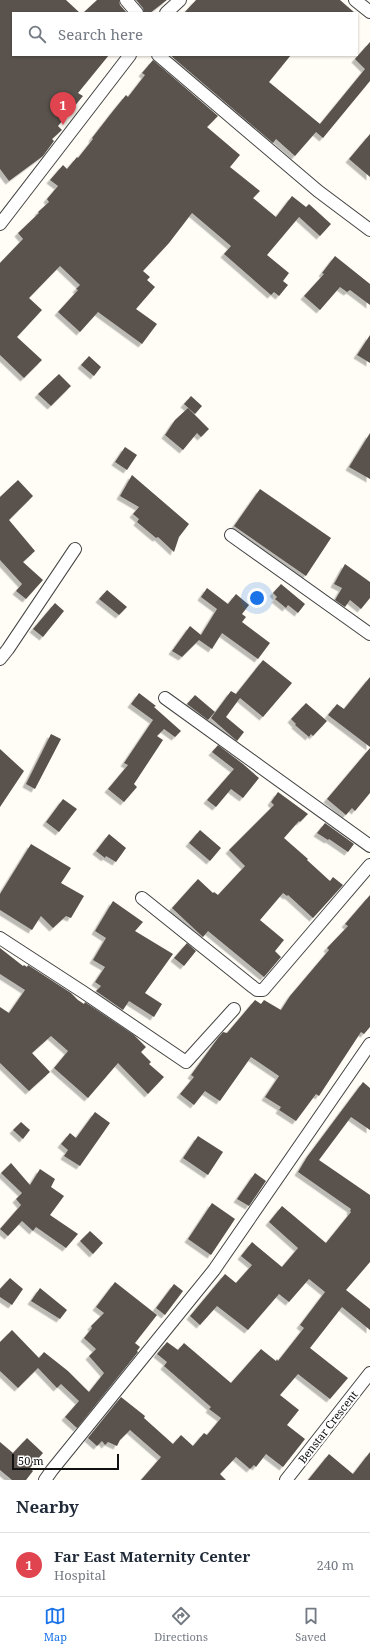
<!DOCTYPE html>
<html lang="en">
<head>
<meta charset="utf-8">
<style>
	:root { --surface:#fff; --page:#f6f6f7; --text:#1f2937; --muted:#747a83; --line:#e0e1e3; --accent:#1a73e8 }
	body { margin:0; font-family:"Noto Serif",serif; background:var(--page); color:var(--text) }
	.scale { position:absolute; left:12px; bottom:10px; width:107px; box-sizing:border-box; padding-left:4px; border:2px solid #111; border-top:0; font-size:11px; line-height:14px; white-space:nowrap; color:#111; -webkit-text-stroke:3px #fff; paint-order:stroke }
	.you { position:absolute; left:257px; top:598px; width:14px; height:14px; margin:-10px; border:3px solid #fff; border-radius:50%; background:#1a73e8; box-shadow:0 0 0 6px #1a73e833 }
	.badge { display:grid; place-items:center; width:26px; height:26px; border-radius:50%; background:var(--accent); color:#fff; font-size:13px; font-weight:700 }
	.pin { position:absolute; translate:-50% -33px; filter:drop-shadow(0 1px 2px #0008) }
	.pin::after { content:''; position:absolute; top:21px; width:14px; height:12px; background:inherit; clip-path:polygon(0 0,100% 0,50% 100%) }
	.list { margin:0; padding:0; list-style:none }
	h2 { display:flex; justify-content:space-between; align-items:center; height:52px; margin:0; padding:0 16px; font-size:17px }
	h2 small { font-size:13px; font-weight:400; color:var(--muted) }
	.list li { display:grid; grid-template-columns:26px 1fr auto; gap:12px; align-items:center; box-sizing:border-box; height:64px; padding:0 16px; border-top:1px solid var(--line) }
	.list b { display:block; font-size:15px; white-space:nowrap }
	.list p { margin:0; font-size:13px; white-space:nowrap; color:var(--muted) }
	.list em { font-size:13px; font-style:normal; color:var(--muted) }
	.icon { flex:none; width:22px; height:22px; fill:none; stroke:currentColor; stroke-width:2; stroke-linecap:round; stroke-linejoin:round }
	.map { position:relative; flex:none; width:370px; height:1480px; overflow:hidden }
	.search { position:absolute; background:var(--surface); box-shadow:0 1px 3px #0004; left:12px; right:12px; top:12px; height:44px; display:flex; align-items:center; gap:10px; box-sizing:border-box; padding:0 14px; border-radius:0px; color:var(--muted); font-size:15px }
	.sheet { height:116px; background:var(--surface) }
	nav { display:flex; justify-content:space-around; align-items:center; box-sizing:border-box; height:56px; border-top:1px solid var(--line); background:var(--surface); font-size:11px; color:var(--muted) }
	nav a { display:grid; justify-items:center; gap:2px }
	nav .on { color:var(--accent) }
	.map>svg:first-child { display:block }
</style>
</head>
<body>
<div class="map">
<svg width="370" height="1480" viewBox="0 0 370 1480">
	<defs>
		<filter id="shadow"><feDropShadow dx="-3.5" dy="3.5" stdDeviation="0" flood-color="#0004"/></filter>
	</defs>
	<rect width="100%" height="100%" fill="#fffdf5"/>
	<path fill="#5a524d" filter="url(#shadow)" d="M0 0H66L80 13H13V55H109L78 93 83 96 58 126 62 130 52 139 54 141 43 156 9 181 0 169Z
		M97 0H119L120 5 127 13H83Z
		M136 0H167L150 13H144L143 8Z
		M196 0H340L355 13H184Z
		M370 42V81L323 138 316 132 295 156 276 139 273 143 170 55H291L269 82 320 124 365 69 355 59Z
		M153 60 218 116 207 127 240 155 230 167 260 191 253 198 276 217 292 196 306 207 309 204 331 224 320 236 299 217 267 255 289 273 283 281 288 285 279 296 274 292 271 295 224 254 231 246 192 213 169 243 143 271 150 277 147 280 155 287 136 309 157 324 142 344 98 312 80 332 58 312 78 290 76 289 80 285 60 266 29 298 42 310 17 337 42 360 24 378 0 355V263L23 239 18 233 39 213 38 212 49 202 47 199 58 186 50 180 63 165 67 169 77 157 78 158 93 139 92 138 113 111 126 95 128 97 145 75 142 73Z
		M370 134V177L349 159Z
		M335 256 370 284V305L350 290 347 292 340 287 320 310 304 296 324 274 322 273Z
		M370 335V363L357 355Z
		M89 356 101 367 94 376 81 365Z
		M59 374 71 386 51 406 38 394Z
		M191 396 202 406 195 414 184 404Z
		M188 408 209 429 201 437 197 433 183 450 165 435 175 420Z
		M370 433V479L349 467Z
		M125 447 137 455 127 470 115 462Z
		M132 475 189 524 179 537 174 552 158 537 156 538 137 522 139 519 133 514 139 507 120 496Z
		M18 480 33 496 9 520 35 551 23 562 43 580 26 599 16 591 22 584 0 560V497Z
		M260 489 331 538 306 576 234 526Z
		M345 564 370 582V598L361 609 350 600 345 607 335 600 342 588 334 584Z
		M281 584 305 604 298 613 288 605 286 608 275 599 277 597 273 593Z
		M207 588 228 604 236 594 249 605 242 614 246 617 242 622 270 643 258 659 222 633 212 649 199 640 182 657 172 651 190 626 201 635 217 609 201 597Z
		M107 590 127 607 119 615 99 599Z
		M55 603 64 611 43 637 33 629Z
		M263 660 292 683 263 717 240 698 226 717 244 732 237 741 211 718 231 691 236 694Z
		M370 677V747L328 715 337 704 344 709Z
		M139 693 156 706 154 707 181 731 175 737 164 729 157 736 163 740 134 784 137 787 124 802 108 789 128 765 124 763 153 720 131 704Z
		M195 695 215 712 208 720 187 704Z
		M306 703 327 721 313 736 311 734 309 737 295 725 296 724 291 719Z
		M51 734 61 739 35 789 26 784Z
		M218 745 243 764 259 778 243 798 231 789 216 807 207 800 234 769 212 752Z
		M370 748V793L355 811 352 808 346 815 327 799Z
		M0 749 24 771 0 807Z
		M278 792 308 814 300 822 299 821 284 838 308 859 307 860 330 881 333 877 343 885 313 918 288 895 287 896 283 893 260 920 284 940 275 951 281 957 264 977 208 931 203 937 172 908 198 879 213 893 214 892 218 895 245 866 229 850 274 805 271 802Z
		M63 799 77 809 59 832 46 822Z
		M325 823 354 844 348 852 329 839 328 840 317 833Z
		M200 830 221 848 210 861 189 843Z
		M109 834 126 848 116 862 106 856 105 858 96 851Z
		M31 844 71 868 61 883 84 896 71 918 66 916 53 928 41 916 32 930 0 910V894Z
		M370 895V1027L364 1034 361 1032 319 1096 316 1094 296 1121 279 1110 281 1107 265 1097 279 1076 251 1057 220 1101 205 1091 194 1105 180 1094 194 1077 191 1075 218 1038 223 1032 227 1033 255 1000 261 1004 264 1000 281 1010 290 996 329 950 327 948 348 926 345 924Z
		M113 901 143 922 135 931 173 954 145 993 162 1004 154 1017 129 1001 123 1010 96 991 101 986 95 982 105 967 93 960 106 938 95 931Z
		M187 943 196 951 184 966 174 958Z
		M0 948 23 966 24 965 27 967 28 965 71 993 78 1000 84 1004 85 1002 134 1035 146 1047 141 1052 151 1062 149 1064 164 1077 148 1094 118 1063 88 1098 54 1068 68 1051 51 1036 32 1053 50 1072 29 1091 0 1063V1007L9 1013 25 990 0 974Z
		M363 1082 370 1088V1130L351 1117 319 1160 370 1195V1262L346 1290 370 1309V1330L342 1307 310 1348 348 1378 330 1399 298 1374 280 1395 299 1410 287 1425 305 1439 283 1467 266 1454 256 1467 254 1465 250 1469 236 1457 220 1474 226 1480H141L161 1457 130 1430 120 1440 117 1446 108 1442 105 1445 102 1441 97 1446 88 1438 121 1397 145 1416 144 1418 173 1444 181 1435 193 1446 204 1433 207 1435 221 1418 209 1409 211 1407 164 1366 167 1362 157 1354 167 1342 178 1350 184 1343 231 1383 261 1349 276 1361 277 1359 278 1361 304 1328 300 1325 325 1292 309 1279 289 1302 279 1294 248 1330 217 1306 200 1325 190 1316 225 1274 236 1283 252 1265 241 1256 252 1242 282 1267 298 1248 269 1222 282 1206 326 1243 351 1212 350 1211 351 1209 298 1172 307 1157Z
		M95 1112 110 1123 80 1166 64 1156 68 1150 61 1144 70 1133 76 1138Z
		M21 1122 30 1130 23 1139 13 1130Z
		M198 1136 223 1152 208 1175 183 1158Z
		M11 1163 30 1185 40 1169 55 1179 51 1187 64 1196 50 1215 78 1234 66 1248 36 1227 33 1231 22 1221 8 1236 0 1229 21 1205 16 1199 22 1193 1 1173Z
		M255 1173 266 1181 249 1206 237 1199Z
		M212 1203 235 1219 211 1255 188 1239Z
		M90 1231 103 1243 93 1254 80 1241Z
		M10 1278 23 1289 12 1305 0 1297V1289Z
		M115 1282 157 1315 135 1343 140 1347 137 1351 138 1352 77 1428 65 1417 79 1401 61 1384 57 1388 38 1368 18 1388 0 1371V1342L12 1330 39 1358 44 1352 68 1371 89 1392 104 1373 89 1356 96 1349 84 1338 92 1328 91 1326 104 1313 96 1307Z
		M174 1284 183 1291 165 1315 156 1308Z
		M40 1288 67 1310 60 1319 31 1301Z
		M27 1438 43 1453 30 1468 33 1471 26 1480H12L0 1470V1442L13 1453Z
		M370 1452V1480H308L329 1454 353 1474Z"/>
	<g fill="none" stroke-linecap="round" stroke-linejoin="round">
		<defs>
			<path id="street" d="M126 0 137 13
				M355 0 370 12
				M166 13 180 0
				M158 55 318 191 370 230
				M0 224 130 55
				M231 535 370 634
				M0 659 8 649 75 549
				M165 698 370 846
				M142 898 253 987 257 990H263L370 865
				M0 938 83 992 186 1062 234 1009
				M45 1480 52 1470 214 1270 370 1044
				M286 1480 370 1373"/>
		</defs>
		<use href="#street" stroke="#444" stroke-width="14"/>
		<use href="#street" stroke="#fff" stroke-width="12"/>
	</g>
	<g text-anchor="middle" stroke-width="4" stroke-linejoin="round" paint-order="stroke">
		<g font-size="11" fill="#111" stroke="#fff">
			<text transform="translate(328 1427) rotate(-52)" y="4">Benstar Crescent</text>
		</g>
	</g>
</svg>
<div class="scale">50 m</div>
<div class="you"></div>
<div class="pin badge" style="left:63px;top:125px;background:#e0444e">1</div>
<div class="search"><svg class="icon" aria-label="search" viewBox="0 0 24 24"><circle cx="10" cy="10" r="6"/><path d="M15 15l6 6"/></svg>Search here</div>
</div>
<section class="sheet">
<h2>Nearby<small></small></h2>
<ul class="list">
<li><span class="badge" style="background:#e0444e">1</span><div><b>Far East Maternity Center</b><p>Hospital</p></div><em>240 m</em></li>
</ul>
</section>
<nav>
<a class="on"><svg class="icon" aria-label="map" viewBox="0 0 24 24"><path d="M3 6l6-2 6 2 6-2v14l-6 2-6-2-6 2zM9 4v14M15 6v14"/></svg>Map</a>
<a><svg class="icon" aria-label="directions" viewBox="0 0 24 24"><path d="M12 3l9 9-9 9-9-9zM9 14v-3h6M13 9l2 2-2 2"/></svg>Directions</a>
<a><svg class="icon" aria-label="saved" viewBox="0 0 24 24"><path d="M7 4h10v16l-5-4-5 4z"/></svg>Saved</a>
</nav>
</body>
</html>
